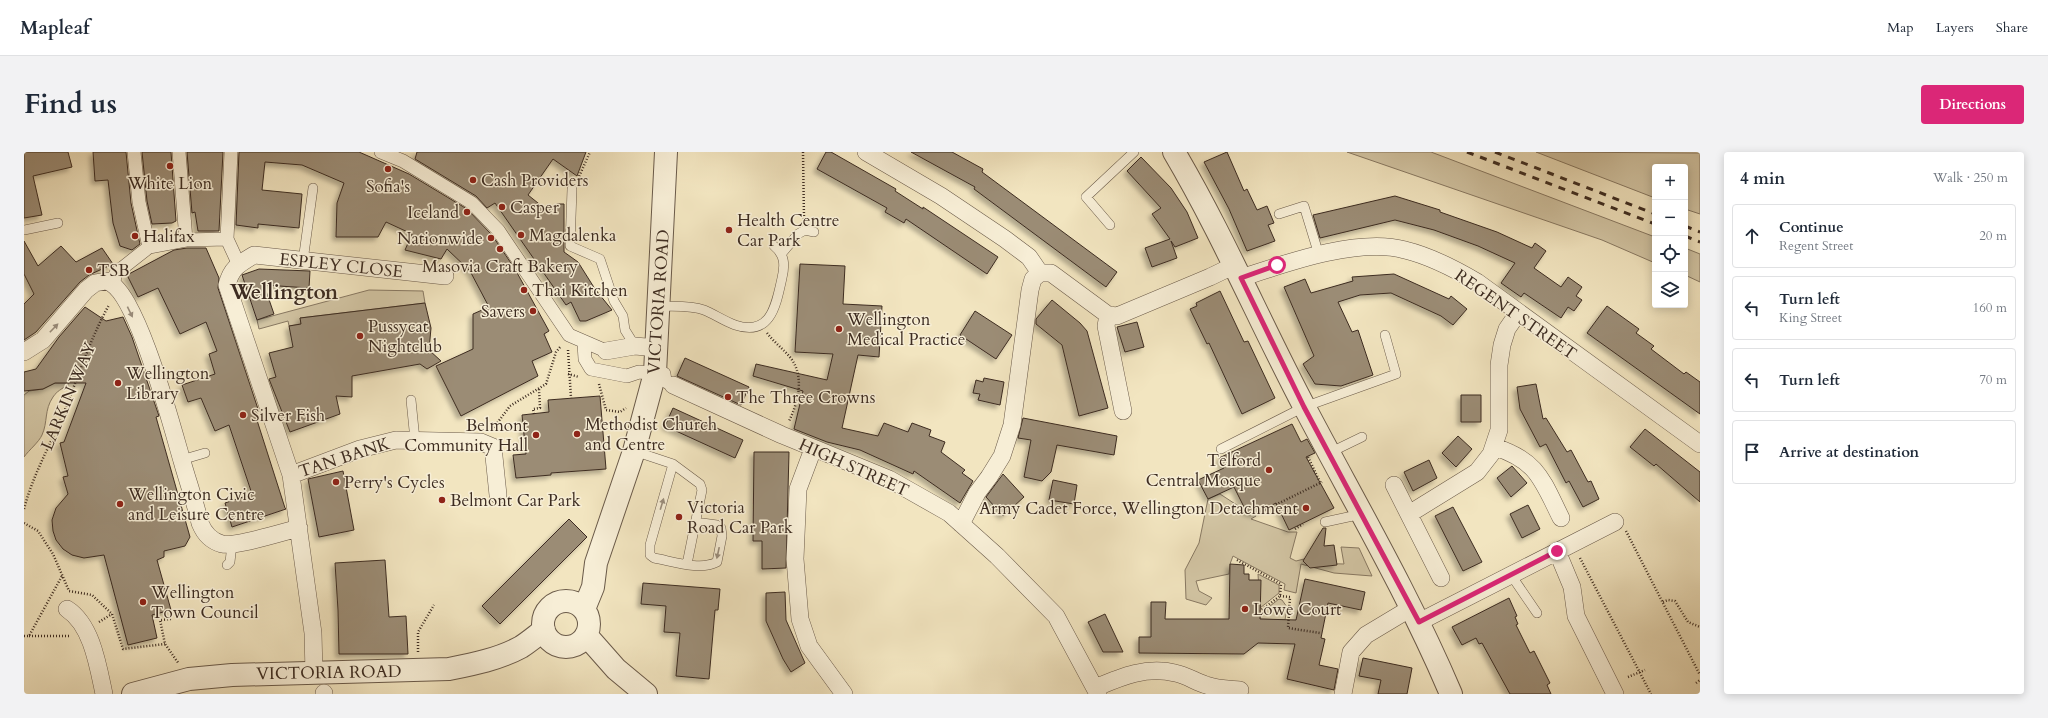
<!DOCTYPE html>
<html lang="en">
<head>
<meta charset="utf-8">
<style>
	:root { --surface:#fff; --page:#f2f2f3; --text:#1f2937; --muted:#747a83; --line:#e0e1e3; --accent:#db2777 }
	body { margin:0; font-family:Cardo,serif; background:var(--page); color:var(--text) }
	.controls { position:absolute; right:12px; top:12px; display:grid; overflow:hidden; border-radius:4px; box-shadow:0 2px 10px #0003 }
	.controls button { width:36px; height:36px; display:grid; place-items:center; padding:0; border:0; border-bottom:1px solid var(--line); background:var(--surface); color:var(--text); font:20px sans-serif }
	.stop { position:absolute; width:12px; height:12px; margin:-9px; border:3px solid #db2777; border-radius:50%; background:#fff }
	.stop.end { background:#db2777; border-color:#fff; box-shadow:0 1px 4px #0008 }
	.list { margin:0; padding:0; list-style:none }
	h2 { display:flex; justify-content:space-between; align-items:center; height:52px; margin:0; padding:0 16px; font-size:17px }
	h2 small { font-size:13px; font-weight:400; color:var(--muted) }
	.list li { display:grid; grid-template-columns:26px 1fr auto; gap:12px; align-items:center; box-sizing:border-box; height:64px; margin:0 8px 8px; padding:0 8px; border:1px solid var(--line); border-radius:4px }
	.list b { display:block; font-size:15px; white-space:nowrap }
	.list p { margin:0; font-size:13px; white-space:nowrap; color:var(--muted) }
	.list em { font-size:13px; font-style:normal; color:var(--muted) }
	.icon { flex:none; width:22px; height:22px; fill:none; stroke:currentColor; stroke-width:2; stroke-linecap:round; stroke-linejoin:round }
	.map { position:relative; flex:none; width:1676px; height:542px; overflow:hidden; border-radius:4px }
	header { display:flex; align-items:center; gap:24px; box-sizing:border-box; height:56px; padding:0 20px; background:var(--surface); border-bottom:1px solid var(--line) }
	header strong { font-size:19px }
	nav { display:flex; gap:22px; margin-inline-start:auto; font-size:14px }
	.intro { display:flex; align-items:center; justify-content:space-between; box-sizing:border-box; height:96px; padding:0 24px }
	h1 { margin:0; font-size:28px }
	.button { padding:10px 18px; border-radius:4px; background:var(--accent); color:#fff; font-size:14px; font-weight:700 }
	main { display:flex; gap:24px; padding:0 24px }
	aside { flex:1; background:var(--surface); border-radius:4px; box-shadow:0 2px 10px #0003 }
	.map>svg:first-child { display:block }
</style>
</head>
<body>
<header>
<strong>Mapleaf</strong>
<nav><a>Map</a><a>Layers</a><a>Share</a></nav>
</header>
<div class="intro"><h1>Find us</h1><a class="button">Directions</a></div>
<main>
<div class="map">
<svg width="1676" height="542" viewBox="0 0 1676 542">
	<defs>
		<filter id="shadow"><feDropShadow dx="-3.5" dy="3.5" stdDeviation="2" flood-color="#0004"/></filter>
	</defs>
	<rect width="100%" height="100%" fill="#f2e5c0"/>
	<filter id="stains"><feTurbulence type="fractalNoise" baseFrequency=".005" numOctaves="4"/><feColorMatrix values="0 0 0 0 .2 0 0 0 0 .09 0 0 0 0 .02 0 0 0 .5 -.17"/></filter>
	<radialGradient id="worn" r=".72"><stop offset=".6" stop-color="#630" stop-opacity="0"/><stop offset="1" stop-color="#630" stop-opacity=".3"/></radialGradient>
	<path fill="#d3c6a5" stroke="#887963" d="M1323 0H1407L1631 85V111L1578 88Z
		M1512 0 1676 1V62L1661 57V15H1631V46Z
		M1661 96 1676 102V130L1661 123Z
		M345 138 399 139 401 151 276 166 277 172 265 174 264 169 235 177 233 168Z
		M47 229C42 236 34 237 29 245 20 258 24 270 18 283 15 290 5 298 0 305V243L5 239 19 237 31 231H42Z
		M1196 342 1222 359 1231 362 1232 364 1227 367 1264 380H1273L1266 406 1272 409 1280 407 1281 411 1320 412 1317 395 1335 396 1348 424 1310 421 1277 412 1272 441 1260 438 1261 432 1209 404 1206 412 1205 422 1172 429 1175 439 1188 446 1182 453 1162 447 1161 418 1175 391 1184 347Z
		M1234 422 1255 433V441L1236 456Z
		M1255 447 1258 448 1263 455 1261 468 1236 467V462Z"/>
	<path fill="#9b8c74" stroke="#3d2c21" filter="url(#shadow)" d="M0 0H44L48 15 9 24 18 63 0 66Z
		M69 0H102L107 51 116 92 108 98 96 94 89 71 84 28 71 29Z
		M118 0H147L152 69 148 71 128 72 123 49Z
		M163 0H199L195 79H174L171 60 168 61Z
		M215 0H335L385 22 443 57 468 83 491 117 525 179 520 182 528 200 508 209 514 224 437 264 412 214 449 197V162L465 155 446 119 423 97 417 107 381 98 388 82 362 70 354 85H312L313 51 320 31 278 13 241 10 238 38 278 42 275 76 234 72V76L212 73Z
		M393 0H562L553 24 529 7 504 43 524 59 533 52H540V100L554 110 571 137 588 158 562 169H556L547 150 542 153 471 51 463 56 452 44 391 7Z
		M802 0H807L872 37 871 39 899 57V55L974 105 963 122 882 67 880 71 861 60 863 56 793 17Z
		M887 0H928L959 17 958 20 1093 120 1082 135 950 37 951 35Z
		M1203 0 1220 39 1223 37 1233 58 1243 54 1250 71 1244 73 1251 89 1223 99 1205 57 1180 10Z
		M1117 5 1147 36 1163 60 1174 86 1151 95 1147 89 1153 106 1128 115 1121 96 1146 87 1128 62 1137 56 1103 19Z
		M1371 44 1416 58V60L1473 80 1508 96 1511 91 1522 99 1510 116 1537 135 1544 125 1558 135 1552 144 1558 148 1550 159 1544 155 1537 166 1500 141 1497 145 1477 131 1491 111 1454 94 1410 78 1371 68 1296 86 1289 63Z
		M0 89 14 114 37 94 52 110 78 96 89 112 65 123 56 130 12 180 0 188V152L10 142 0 122Z
		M163 96H182L195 126 194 136 235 260 231 262 261 356 262 357 208 375 201 351 228 342 205 273 191 279 177 246 164 250 158 233 191 222 185 202 193 199 182 170 156 182 134 136 114 145 103 123 150 98Z
		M776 112 821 114 819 152 858 154 855 205 834 203 818 276 854 284 860 271 884 280 888 271 907 278 905 284 921 290 917 300 941 318 938 321 949 329 936 351 890 319 889 322 836 298 803 290 770 277 779 239 729 224 732 212 803 228 809 202 771 200Z
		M235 117 286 119 285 136 240 133 250 162 233 168 218 123Z
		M1370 122 1425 147 1427 144 1443 157 1429 173 1417 164 1367 141 1336 143 1314 150 1328 180 1334 178 1349 223 1317 234 1291 232 1279 212 1290 204 1260 135 1281 127 1287 141 1329 129 1328 125Z
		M1196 139 1220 190 1224 189 1251 246 1218 262 1185 191 1183 192 1166 157 1173 154 1172 151Z
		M1028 148 1056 171 1063 179 1084 256 1055 264 1038 193 1012 172V167Z
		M401 151 407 176 405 198 417 209 403 217 396 212 328 224V245L312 244 316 262 266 280 245 227 252 225 245 201 269 195 265 174 277 172 276 166Z
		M1583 154 1615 177 1612 181 1630 194 1627 197 1660 222 1662 220 1676 230V262L1563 181Z
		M61 155 82 169 99 165 108 185 135 264 132 265 166 385 161 394 140 399V405L133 408 147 458 128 463 133 486 104 493 80 403 60 406 48 403 39 397 32 388 29 379 28 368 32 356 44 342 39 325 44 324 36 291 40 290 62 231H31L19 237 0 239V220L12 217 35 185Z
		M951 159 988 183 972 207 936 183Z
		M1113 170 1120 195 1101 200 1093 175Z
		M661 206 725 235 717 253 653 224Z
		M960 226 980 230 976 253 954 248 956 242 949 241 952 228 959 230Z
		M1512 232 1519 267 1522 266 1543 300 1547 298 1564 330 1567 329 1575 347 1559 355 1545 329 1542 331 1522 292 1516 295 1496 257 1493 235Z
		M1437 243H1457V270H1437Z
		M576 244 582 317 527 321V323L492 326 489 303 502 302 498 263 525 260 524 248Z
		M649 256 719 288 711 306 641 274Z
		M999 266 1093 284 1090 303 1033 293 1027 320 1018 329 1000 325 1007 288 994 286Z
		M1268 272 1277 290 1283 287 1291 301 1282 305 1310 356 1265 378 1252 351 1231 362 1222 359 1210 335 1184 347 1174 328 1200 316 1195 306Z
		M1621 277 1676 320V350L1632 312 1630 314 1606 295Z
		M1434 284 1448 297 1432 315 1418 301Z
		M730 300H765L762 416 738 417V389H729Z
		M1405 308 1413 326 1389 339 1380 320Z
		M1488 314 1503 331 1487 345 1473 326Z
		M319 319 330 378 295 385 284 327Z
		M979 322 1000 345 979 364 962 345Z
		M1029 328 1053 333 1050 352 1025 348Z
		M1504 353 1516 377 1498 386 1486 362Z
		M1429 355 1458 410 1439 419 1411 364Z
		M545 367 563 385 476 472 458 454Z
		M1299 376H1302L1300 394 1310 393 1313 413 1286 416 1279 409Z
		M361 408 365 465 382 464 384 502H315L314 458 311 411Z
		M1206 412 1220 413V422H1225V428H1237L1236 467 1272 468 1281 427 1341 440 1337 458 1304 451 1297 486 1301 487 1295 513 1314 517 1310 538 1263 527 1271 492 1234 491 1220 502 1115 501V485H1127V450H1142L1141 467H1205Z
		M619 431 696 437 694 458H691L685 527 652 524 656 481 640 480 642 454 617 452Z
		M761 440 762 468 781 511 767 520 759 507 742 469V441Z
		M1485 446 1493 464 1491 465 1494 472 1492 473 1506 501 1510 499 1526 531 1523 533 1527 542H1486L1458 491 1455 492 1452 486 1438 493 1428 475Z
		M1081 462 1099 500H1079L1064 470Z
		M1339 506 1388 516 1383 542H1354L1357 528 1335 524Z"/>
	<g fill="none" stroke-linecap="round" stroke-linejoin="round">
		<defs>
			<path id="service" d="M548 37 546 94 576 107 590 149 599 164 601 178 611 194
				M1255 62 1280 54 1295 103
				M1086 73 1062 45 1110 0
				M0 78 34 71
				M758 101 774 82 781 78 790 80
				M279 109 289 36
				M634 154C649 155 666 153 680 158 690 162 700 169 711 173 747 185 752 153 758 126 761 113 761 103 750 94
				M387 248 391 288
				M1197 297 1280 255 1372 222 1361 183
				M610 299 649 312 676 332 678 338 663 412
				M1305 301 1338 285
				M157 308 181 301
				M649 312 626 393V403L630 406C648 409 676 419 693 410L698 384 697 376 693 373 671 370
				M1301 370 1338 362
				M203 413 206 410 208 392
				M1487 423 1513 461"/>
			<path id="pedestrian" d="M155 0 162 88
				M207 0 203 87 215 113
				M357 0 379 9 448 51 474 78 545 183 582 199
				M125 95 162 88 203 87
				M89 132 92 121 125 95 115 50 110 0
				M560 191 561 207 567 217 603 224 615 220 640 222 641 229 649 233"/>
			<path id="minor" d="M842 0 917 44 981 87 1005 105 1016 121
				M1016 121H1027L1084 163 1093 164 1186 125 1211 113
				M1217 126C1262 111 1335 85 1381 98 1406 104 1431 117 1453 130L1676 292
				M1084 163 1082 174 1099 259
				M582 199 611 194 633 196
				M0 200 19 188 62 138 71 131 82 129C112 136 149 278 158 309 164 330 171 350 176 371 180 381 187 389 198 392 212 395 259 380 275 376
				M649 233 758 283 865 327 925 361 973 404 1032 464 1074 542
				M1471 295C1514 309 1518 328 1537 366
				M789 297 774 337 771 407 776 467 785 494 820 542
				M267 323 336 297 372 288 457 290 469 295 474 343
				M1370 333 1417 426
				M1385 362 1453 320 1467 302 1475 278V213L1478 193 1483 177 1494 161
				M937 372 953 341 965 325 978 304 988 273 1006 138 1009 127 1016 121
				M1533 399 1548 435 1552 464 1591 542
				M43 457C68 473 74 514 80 542
				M1395 470 1591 370
				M290 521 289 481 267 323 203 133C207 116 215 112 230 103L421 124
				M1071 536C1097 525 1122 514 1151 521 1162 523 1172 530 1182 533 1193 537 1204 537 1216 538
				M300 541V542
				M1319 542 1327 500 1342 483 1387 456"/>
			<path id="tertiary" d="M1150 0C1199 83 1236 171 1281 256 1331 351 1385 443 1427 542
				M519 472a23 23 0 1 1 46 0a23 23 0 1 1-46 0Z
				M560 457 569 435 572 411 610 299 631 221 642 0
				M562 483 592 517 622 542
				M109 542 165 527 208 523 425 517C450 512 475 507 497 495 505 490 513 483 520 478"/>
		</defs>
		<use href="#service" stroke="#6a5a49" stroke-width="10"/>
		<use href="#pedestrian" stroke="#6a5a49" stroke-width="14"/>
		<use href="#minor" stroke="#6a5a49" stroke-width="18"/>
		<use href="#tertiary" stroke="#6a5a49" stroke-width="24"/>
		<path stroke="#3d2c21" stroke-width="2.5" stroke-dasharray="1 2" stroke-linecap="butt" d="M779 0 780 67
			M554 27 566 0
			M743 181C750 190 758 196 765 204 781 222 775 249 765 269
			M544 198 547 246
			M544 222 555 225
			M575 232 582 258 596 260 602 256
			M510 262 509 257 516 256 515 237
			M468 278 486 254 522 232 532 200 537 194
			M1284 305 1296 330
			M0 357C10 319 28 291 42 255 56 220 67 185 85 153
			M1233 362 1298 330
			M0 371 14 379 29 402 45 439 68 443 88 462 99 497 141 492
			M1271 377 1279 372
			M1602 379 1676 523
			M1556 406 1627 542
			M1213 408 1257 432 1256 444 1236 459
			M1256 444 1266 445 1264 476 1296 481
			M1639 450 1644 448 1651 449 1664 470 1676 475
			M147 467 136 468 141 492 155 512
			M75 470 88 462
			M0 484H5L38 424
			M5 484H46
			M394 500V480L410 453
			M1604 525 1621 518
			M1672 531 1676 528"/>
		<use href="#service" stroke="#f7eed6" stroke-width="9"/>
		<use href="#pedestrian" stroke="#f7eed6" stroke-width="13"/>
		<use href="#minor" stroke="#f7eed6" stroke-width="17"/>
		<use href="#tertiary" stroke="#f7eed6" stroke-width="22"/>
		<path stroke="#3d2c21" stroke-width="3" stroke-dasharray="7 7" stroke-linecap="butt" d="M1443 0 1631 72
			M1471 0 1631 62
			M1661 74 1676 80
			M1661 84 1676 90"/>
	</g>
	<defs><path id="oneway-solid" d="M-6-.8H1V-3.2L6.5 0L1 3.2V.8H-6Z"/></defs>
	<g fill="#9a8d7c">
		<use href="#oneway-solid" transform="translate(106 160) rotate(64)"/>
		<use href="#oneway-solid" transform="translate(30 176) rotate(-46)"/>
		<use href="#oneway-solid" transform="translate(638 352) rotate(-73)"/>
		<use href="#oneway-solid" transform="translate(694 401) rotate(102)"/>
	</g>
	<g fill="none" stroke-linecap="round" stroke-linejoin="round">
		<path stroke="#db2777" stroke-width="5" d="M1253 113 1217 126 1280 255 1395 470 1533 399"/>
	</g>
	<g fill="#8f2418" stroke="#f7eed6" stroke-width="1.5">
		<circle cx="146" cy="14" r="4"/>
		<circle cx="364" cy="17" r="4"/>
		<circle cx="449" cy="28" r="4"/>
		<circle cx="478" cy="55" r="4"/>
		<circle cx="443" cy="60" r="4"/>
		<circle cx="705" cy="78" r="4"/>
		<circle cx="497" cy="83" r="4"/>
		<circle cx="111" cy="84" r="4"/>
		<circle cx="467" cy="86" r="4"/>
		<circle cx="476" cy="97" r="4"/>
		<circle cx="65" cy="118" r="4"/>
		<circle cx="500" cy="138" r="4"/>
		<circle cx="509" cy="159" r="4"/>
		<circle cx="815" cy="177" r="4"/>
		<circle cx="336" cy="184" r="4"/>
		<circle cx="94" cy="231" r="4"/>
		<circle cx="704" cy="245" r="4"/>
		<circle cx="219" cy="263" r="4"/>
		<circle cx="553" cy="282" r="4"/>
		<circle cx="512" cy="283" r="4"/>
		<circle cx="1245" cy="318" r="4"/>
		<circle cx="312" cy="330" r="4"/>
		<circle cx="418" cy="348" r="4"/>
		<circle cx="96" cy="352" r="4"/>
		<circle cx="1282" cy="356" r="4"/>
		<circle cx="655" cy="365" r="4"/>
		<circle cx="119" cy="450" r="4"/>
		<circle cx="1221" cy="457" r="4"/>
	</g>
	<g text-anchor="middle" stroke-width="3" stroke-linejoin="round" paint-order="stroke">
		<g font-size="17" fill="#3d2c21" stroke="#f7eed6" text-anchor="start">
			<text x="457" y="34">Cash Providers</text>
			<text x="146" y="37" text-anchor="middle">White Lion</text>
			<text x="364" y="40" text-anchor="middle">Sofia's</text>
			<text x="486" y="61">Casper</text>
			<text x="435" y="66" text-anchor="end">Iceland</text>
			<text x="713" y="74">Health Centre<tspan x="713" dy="20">Car Park</tspan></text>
			<text x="505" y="89">Magdalenka</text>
			<text x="119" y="90">Halifax</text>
			<text x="459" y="92" text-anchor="end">Nationwide</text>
			<text x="476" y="120" text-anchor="middle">Masovia Craft Bakery</text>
			<text x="73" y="124">TSB</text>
			<text x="508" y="144">Thai Kitchen</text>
			<text x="501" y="165" text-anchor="end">Savers</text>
			<text x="823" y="173">Wellington<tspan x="823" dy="20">Medical Practice</tspan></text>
			<text x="344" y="180">Pussycat<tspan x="344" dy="20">Nightclub</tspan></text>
			<text x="102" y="227">Wellington<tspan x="102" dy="20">Library</tspan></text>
			<text x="712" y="251">The Three Crowns</text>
			<text x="227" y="269">Silver Fish</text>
			<text x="561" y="278">Methodist Church<tspan x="561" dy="20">and Centre</tspan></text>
			<text x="504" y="279" text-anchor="end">Belmont<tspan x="504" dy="20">Community Hall</tspan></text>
			<text x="1237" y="314" text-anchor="end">Telford<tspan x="1237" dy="20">Central Mosque</tspan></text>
			<text x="320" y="336">Perry's Cycles</text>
			<text x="104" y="348">Wellington Civic<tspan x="104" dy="20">and Leisure Centre</tspan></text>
			<text x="426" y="354">Belmont Car Park</text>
			<text x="663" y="361">Victoria<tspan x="663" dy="20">Road Car Park</tspan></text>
			<text x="1274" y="362" text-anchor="end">Army Cadet Force, Wellington Detachment</text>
			<text x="127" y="446">Wellington<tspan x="127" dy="20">Town Council</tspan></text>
			<text x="1229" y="463">Lowe Court</text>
		</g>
		<g font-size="17" fill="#3d2c21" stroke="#f7eed6">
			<text transform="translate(317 113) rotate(6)" y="6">ESPLEY CLOSE</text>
			<text transform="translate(634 150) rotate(-86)" y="6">VICTORIA ROAD</text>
			<text transform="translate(1492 162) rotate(35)" y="6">REGENT STREET</text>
			<text transform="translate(44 244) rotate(-67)" y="6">LARKIN WAY</text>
			<text transform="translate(320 305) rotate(-18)" y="6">TAN BANK</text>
			<text transform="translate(830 315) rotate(24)" y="6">HIGH STREET</text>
			<text transform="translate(305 520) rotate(-1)" y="6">VICTORIA ROAD</text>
		</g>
		<g font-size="21" font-weight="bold" fill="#3d2c21" stroke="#f7eed6">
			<text x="260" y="147">Wellington</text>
		</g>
	</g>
	<rect width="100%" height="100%" filter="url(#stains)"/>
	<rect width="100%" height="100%" fill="url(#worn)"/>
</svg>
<div class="controls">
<button>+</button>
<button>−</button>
<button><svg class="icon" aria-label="locate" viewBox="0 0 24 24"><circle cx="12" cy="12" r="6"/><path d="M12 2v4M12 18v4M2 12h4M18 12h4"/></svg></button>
<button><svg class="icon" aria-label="layers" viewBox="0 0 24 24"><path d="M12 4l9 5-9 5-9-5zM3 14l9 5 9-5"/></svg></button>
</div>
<div class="stop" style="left:1253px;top:113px"></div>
<div class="stop end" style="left:1533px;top:399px"></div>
</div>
<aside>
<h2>4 min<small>Walk · 250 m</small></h2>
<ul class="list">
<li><svg class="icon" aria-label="ahead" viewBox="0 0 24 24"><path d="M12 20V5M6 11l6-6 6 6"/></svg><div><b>Continue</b><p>Regent Street</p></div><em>20 m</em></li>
<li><svg class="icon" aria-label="left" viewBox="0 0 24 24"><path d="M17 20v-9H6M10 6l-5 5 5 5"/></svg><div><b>Turn left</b><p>King Street</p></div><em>160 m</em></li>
<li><svg class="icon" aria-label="left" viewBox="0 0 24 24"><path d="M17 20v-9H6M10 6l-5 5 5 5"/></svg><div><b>Turn left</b></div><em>70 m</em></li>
<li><svg class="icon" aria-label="arrive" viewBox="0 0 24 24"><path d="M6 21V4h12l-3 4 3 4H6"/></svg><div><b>Arrive at destination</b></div></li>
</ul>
</aside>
</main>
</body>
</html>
